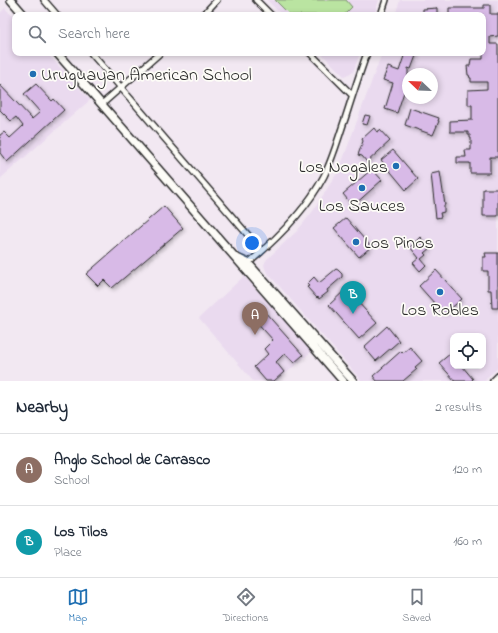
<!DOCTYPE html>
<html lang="en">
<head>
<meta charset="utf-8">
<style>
	:root { --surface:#fff; --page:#f2f2f3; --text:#1f2937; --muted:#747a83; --line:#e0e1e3; --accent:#1f6fb2 }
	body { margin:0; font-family:"Indie Flower",sans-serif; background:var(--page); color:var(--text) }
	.controls { position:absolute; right:12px; bottom:12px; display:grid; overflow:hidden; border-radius:8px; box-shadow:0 2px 6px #0003 }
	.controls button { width:36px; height:36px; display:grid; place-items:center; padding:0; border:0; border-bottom:1px solid var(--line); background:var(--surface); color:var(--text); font:20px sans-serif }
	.compass { position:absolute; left:402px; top:68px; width:36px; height:36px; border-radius:50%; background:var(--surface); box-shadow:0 2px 6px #0003; rotate:293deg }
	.you { position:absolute; left:252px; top:243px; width:14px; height:14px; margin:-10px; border:3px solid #fff; border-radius:50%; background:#1a73e8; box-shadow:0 0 0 6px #1a73e833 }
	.badge { display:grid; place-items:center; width:26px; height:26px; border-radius:50%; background:var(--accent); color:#fff; font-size:13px; font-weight:700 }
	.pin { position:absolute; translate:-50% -33px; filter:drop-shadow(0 1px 2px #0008) }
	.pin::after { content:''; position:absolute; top:21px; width:14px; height:12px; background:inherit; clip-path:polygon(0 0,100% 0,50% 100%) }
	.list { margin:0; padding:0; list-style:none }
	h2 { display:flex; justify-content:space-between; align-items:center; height:52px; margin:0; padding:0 16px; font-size:17px }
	h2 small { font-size:13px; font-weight:400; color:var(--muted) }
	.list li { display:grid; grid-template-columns:26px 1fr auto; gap:12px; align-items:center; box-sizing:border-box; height:72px; padding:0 16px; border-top:1px solid var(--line) }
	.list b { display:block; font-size:15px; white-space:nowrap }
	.list p { margin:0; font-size:13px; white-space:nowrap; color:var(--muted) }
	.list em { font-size:13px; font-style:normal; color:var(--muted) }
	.icon { flex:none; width:22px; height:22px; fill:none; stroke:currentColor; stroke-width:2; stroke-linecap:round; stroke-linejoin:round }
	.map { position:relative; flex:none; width:498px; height:381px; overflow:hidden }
	.search { position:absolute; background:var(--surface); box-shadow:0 2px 6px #0003; left:12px; right:12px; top:12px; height:44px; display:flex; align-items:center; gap:10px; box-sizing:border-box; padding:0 14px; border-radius:8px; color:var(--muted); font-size:15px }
	.sheet { height:196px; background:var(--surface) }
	nav { display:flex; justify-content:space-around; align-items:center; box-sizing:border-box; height:56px; border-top:1px solid var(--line); background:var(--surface); font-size:11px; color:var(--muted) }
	nav a { display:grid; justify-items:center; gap:2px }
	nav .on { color:var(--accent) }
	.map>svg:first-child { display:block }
</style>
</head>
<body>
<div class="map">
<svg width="498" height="381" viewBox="0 0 498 381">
	<defs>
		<filter id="shadow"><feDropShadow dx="1.5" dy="2" stdDeviation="2" flood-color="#0004"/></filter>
	</defs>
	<rect width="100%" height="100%" fill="#f2e8f2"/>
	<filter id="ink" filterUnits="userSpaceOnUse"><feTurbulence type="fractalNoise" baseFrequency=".025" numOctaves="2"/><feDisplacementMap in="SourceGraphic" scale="8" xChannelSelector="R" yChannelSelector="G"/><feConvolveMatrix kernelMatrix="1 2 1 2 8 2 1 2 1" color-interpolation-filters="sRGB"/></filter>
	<g filter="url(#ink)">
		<path fill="#eadaef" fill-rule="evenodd" d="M267 0H379L374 15H282Z
			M400 0H498V368L486 378 487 379 485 381H362L266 271 264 265 266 260 297 231 313 211 339 170 382 53H483V15H395ZM408 74H432V98H408ZM453 336H483V366H453Z
			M5 8 15 19V53H47L90 100 0 179V13Z
			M321 53H360L353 72 344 76Z
			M244 276 312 351 277 381H253L199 318Z"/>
		<path fill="#bae4a1" stroke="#728866" d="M275 0H346L352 7 344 15H290Z"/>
		<path fill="#d8bae7" stroke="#2b2b2b" filter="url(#shadow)" d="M484 5H490V14H498V36L490 37V44H498V157H490V173H470V163H457V157H466L465 150H471V138H470V135H468V132H450V121L472 120V105H468V90L487 89V82H471V78H470L469 75H468L467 66H470L471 59H483V15H449V8H484Z
			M437 8V15H423V9Z
			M405 53H417L411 69 408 68V80L397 113 385 109 393 83 383 80 388 67 399 71Z
			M36 84 52 101 54 99 64 110 7 162 0 153V135L4 132 10 138 23 126 16 117 11 121 0 110V85L32 119 40 112 24 94Z
			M410 108 439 118 438 121H439L433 135 405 125Z
			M365 115 370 116 367 125 362 124Z
			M374 128 377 132 380 130 390 141 367 162 362 156 358 155 363 141 362 139Z
			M393 150 418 179 406 190 381 160Z
			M372 169 382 180 353 206 343 194Z
			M440 172 445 205H444V212L440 213 441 217 436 218 431 174Z
			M483 189H498V216H483Z
			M164 206 183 228 112 288 104 280 98 286 86 274Z
			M346 218 371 247 359 257 334 228Z
			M420 237 430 248 424 253 426 255 421 259 426 265 420 271 413 263 419 258 410 247Z
			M485 253H498V308H492L491 290H488V271H483V257H486Z
			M336 269 338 270 342 274V277L327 290 328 292 319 299 318 297 317 298 307 287 309 286 307 284 314 277 319 283Z
			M436 270 462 299 444 314 419 286Z
			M346 289 377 323 359 339 329 305Z
			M264 311 303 355 294 363 285 353 276 362 284 372 274 381H266L254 367 268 354 264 349 273 340 254 319Z
			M387 326 399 341 376 361 364 347Z
			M410 347 422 361 415 367 417 369 403 381H377L373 376 401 351 403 353Z
			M451 353 453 355V366H462L473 379 471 381H455L439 363Z"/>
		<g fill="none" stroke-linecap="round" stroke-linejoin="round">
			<defs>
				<path id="minor" d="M44 0 57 15
					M256 0 271 15
					M203 15 217 0
					M381 15 386 0
					M91 53 261 250
					M310 53 352 95
					M102 104 160 53
					M246 265C276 240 306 211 324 176 333 158 338 139 345 119 352 97 359 75 367 53
					M493 381 498 376"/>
				<path id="tertiary" d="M11 0 24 15
					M57 53 343 381
					M237 258 248 263 353 381"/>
			</defs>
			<use href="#minor" stroke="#2b2b2b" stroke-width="8"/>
			<use href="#tertiary" stroke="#2b2b2b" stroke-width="10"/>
			<use href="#minor" stroke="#fdfcf7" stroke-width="5"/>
			<use href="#tertiary" stroke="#fdfcf7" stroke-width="7"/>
		</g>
	</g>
	<g fill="#1f6fb2" stroke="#fdfcf7" stroke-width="1.5">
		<circle cx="33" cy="74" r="4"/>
		<circle cx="396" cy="166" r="4"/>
		<circle cx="362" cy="188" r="4"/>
		<circle cx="356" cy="242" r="4"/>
		<circle cx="440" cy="292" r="4"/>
	</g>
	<g text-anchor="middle" stroke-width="3.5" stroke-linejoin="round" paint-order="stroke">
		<g font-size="18" fill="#2b2b2b" stroke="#fdfcf7" text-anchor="start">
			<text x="41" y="80">Uruguayan American School</text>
			<text x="388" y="172" text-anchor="end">Los Nogales</text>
			<text x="362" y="211" text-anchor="middle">Los Sauces</text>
			<text x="364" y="248">Los Pinos</text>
			<text x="440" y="315" text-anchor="middle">Los Robles</text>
		</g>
	</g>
</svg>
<div class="controls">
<button><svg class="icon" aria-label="locate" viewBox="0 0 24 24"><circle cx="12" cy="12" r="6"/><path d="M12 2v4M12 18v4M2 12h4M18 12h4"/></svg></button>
</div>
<svg class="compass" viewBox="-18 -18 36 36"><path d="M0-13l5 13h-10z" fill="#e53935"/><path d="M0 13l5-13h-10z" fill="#747a83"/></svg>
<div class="you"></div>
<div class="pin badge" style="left:255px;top:335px;background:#8d6e63">A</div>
<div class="pin badge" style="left:353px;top:314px;background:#0f9aa8">B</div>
<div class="search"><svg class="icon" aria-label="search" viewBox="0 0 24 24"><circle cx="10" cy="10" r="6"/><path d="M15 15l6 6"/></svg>Search here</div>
</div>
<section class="sheet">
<h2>Nearby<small>2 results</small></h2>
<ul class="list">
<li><span class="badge" style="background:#8d6e63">A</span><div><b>Anglo School de Carrasco</b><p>School</p></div><em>120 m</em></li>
<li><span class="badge" style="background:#0f9aa8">B</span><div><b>Los Tilos</b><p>Place</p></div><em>160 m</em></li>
</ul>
</section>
<nav>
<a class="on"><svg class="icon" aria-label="map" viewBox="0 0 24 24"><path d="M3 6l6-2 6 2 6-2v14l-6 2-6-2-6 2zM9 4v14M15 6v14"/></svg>Map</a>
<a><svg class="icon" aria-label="directions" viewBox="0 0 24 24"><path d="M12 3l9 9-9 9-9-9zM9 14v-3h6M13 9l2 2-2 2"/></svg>Directions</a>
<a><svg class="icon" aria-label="saved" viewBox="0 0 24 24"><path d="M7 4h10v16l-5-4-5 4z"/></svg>Saved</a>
</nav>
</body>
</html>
